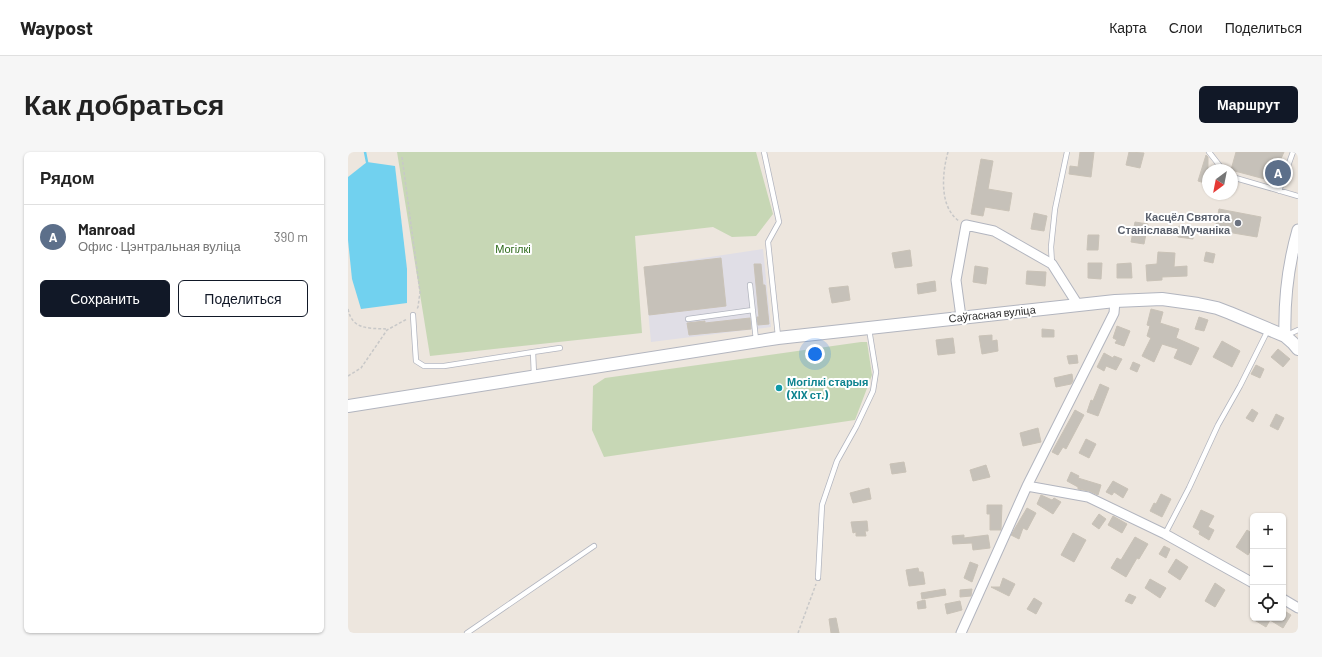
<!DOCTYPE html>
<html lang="ru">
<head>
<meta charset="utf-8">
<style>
	:root { --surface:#fff; --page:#f6f6f6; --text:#222; --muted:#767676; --line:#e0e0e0; --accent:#111827 }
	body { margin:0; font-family:Barlow,sans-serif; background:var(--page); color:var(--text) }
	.controls { position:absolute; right:12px; bottom:12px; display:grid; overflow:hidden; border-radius:6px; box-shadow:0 1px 3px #0004 }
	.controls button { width:36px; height:36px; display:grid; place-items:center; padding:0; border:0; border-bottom:1px solid var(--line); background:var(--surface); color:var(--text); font:20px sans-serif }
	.compass { position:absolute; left:854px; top:12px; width:36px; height:36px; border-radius:50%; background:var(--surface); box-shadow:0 1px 3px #0004; rotate:212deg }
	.you { position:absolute; left:467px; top:202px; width:14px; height:14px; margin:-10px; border:3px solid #fff; border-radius:50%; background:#1a73e8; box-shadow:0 0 0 6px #1a73e833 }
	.badge { display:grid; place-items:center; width:26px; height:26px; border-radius:50%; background:var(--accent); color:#fff; font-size:13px; font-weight:700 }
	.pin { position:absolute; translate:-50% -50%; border:2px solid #fff; box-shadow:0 1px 4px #0006 }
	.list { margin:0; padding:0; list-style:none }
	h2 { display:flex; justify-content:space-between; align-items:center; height:52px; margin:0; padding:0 16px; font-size:17px }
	h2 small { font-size:13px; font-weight:400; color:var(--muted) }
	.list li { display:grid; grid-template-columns:26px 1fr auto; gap:12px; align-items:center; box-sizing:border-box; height:64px; padding:0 16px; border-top:1px solid var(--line) }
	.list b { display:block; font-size:15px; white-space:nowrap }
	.list p { margin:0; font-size:13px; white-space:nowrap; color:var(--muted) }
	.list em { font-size:13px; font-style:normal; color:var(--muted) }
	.actions { display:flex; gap:8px; padding:12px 16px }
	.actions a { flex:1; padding:9px 0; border:1px solid var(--accent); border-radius:6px; text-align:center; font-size:14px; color:var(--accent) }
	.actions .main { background:var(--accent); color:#fff }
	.icon { flex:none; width:22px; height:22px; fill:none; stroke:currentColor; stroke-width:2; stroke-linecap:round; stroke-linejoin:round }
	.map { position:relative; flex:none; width:950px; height:481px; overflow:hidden; border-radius:6px }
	header { display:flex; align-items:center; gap:24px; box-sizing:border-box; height:56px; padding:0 20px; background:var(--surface); border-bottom:1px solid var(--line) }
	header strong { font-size:19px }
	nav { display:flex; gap:22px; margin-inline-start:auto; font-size:14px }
	.intro { display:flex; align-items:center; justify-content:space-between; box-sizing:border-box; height:96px; padding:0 24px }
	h1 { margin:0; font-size:28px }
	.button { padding:10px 18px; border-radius:6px; background:var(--accent); color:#fff; font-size:14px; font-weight:700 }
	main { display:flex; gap:24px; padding:0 24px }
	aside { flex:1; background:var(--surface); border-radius:6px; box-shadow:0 1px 3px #0004 }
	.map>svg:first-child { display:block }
</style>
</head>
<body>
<header>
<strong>Waypost</strong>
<nav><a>Карта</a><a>Слои</a><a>Поделиться</a></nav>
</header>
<div class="intro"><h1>Как добраться</h1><a class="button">Маршрут</a></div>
<main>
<aside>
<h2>Рядом<small></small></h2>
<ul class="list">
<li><span class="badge" style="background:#5c6f8a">A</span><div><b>Manroad</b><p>Офис · Цэнтральная вуліца</p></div><em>390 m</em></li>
</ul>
<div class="actions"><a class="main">Сохранить</a><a>Поделиться</a></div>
</aside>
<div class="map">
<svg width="950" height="481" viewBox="0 0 950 481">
	<rect width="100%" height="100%" fill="#ede6de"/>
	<path fill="#e0dee6" d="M415 97 423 175 303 190 296 115Z"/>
	<path fill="#c7d7b5" d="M49 0H408L425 62 408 84 384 85 365 75 287 84 294 181 82 204Z
		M513 190H519L524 223 507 268 256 305 244 278 245 234 257 226Z"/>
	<path fill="#71d1ef" d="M19 10 47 14 59 117V151L13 157 4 127 0 88V25Z"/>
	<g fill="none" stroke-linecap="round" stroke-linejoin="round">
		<path stroke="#71d1ef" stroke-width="2.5" d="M17 0 19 10"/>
	</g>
	<path fill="#c6c1b9" stroke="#c9c2b7" d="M732 0H746L743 25 721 22 722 14 730 15Z
		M781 0 796 1 792 16 778 13Z
		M888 0H936L932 9H934L928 30 883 18Z
		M858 3 860 5V32L850 29Z
		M633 7 645 9 640 37 664 41 661 59 637 55 635 64 623 62Z
		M871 57 913 65 909 85 867 78Z
		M686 61 699 64 696 79 683 77Z
		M787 70 800 72 796 92 783 90Z
		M831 74 846 76 845 87 830 85Z
		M740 83H751L750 98H739Z
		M562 98 564 114 547 116 544 101Z
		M810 100 827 101 826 115 839 114V124L814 125V128L799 129 798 113 809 112Z
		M858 100 867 102 865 111 856 109Z
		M373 106 378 154 301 163 296 115Z
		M740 111H754L753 127 740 126Z
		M783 111 784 126H769V112Z
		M406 112H413L415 133H417L421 172 410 173 409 165H411Z
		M627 114 640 116 638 132 625 130Z
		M679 119 698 120 697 134 678 132Z
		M587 129 588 139 570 142 569 132Z
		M500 134 502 148 484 151 481 136Z
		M803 157 815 160 812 171 831 177 828 186 851 196 843 213 826 206 830 197 814 192 806 210 794 204 803 186 799 184 802 174 799 173Z
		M851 165 860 168 856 179 847 177Z
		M402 166 403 177 341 183 339 171 357 169V171Z
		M769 174 782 179 776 194 767 191 769 188 765 186Z
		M694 177 706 178V185H694Z
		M644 183V189L649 188 650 199 634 202 631 184Z
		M605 186 607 201 590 203 588 188Z
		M874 189 892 199 884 215 865 205Z
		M930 197 942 207 935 215 923 205Z
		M756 201 765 206 766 204 774 207 768 218 758 214 756 219 749 215Z
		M729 203 730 211 721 212 719 204Z
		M785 210 792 213 789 220 782 217Z
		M908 213 916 217 912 226 903 222Z
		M724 222 725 229 723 232 708 235 706 226Z
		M752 232 761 236 750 264 739 260 743 248 745 249Z
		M904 257 910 261 905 270 898 266Z
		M727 258 736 263 718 297 715 295 710 303 704 300Z
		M928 262 936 266 930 278 922 274Z
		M690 276 693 290 675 294 672 281Z
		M738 287 748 292 741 306 731 301Z
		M556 310 558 320 544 322 542 312Z
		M638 313 642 325 625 329 622 318Z
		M723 320 731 324 730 326 753 333 750 343 741 339 730 337V335L719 329Z
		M765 329 780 337 775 346 766 340 764 343 758 340Z
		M521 336 523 347 505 351 502 341Z
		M813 342 823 347 814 365 802 359 806 351 808 352Z
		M693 343 704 348 706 346 713 350 705 362 689 352Z
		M639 353H654L653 378H642V362H639Z
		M679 356 688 361 679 378 675 376 671 387 663 383Z
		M853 358 866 364 860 375 866 378 861 388 851 382 852 379 845 375Z
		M751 362 758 367 751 377 744 372Z
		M765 364 779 372 774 381 760 373Z
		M519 369 520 379H517L518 384H508V380L505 381 503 370Z
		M899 378 905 382V394L900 403 888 395Z
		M725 381 738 388 726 410 713 403Z
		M616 383V386L640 383 642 396 625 398 624 391 605 392 604 384Z
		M787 385 800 392 791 407 789 406 778 425 763 416 769 406 773 408Z
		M816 394 822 397 818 406 811 402Z
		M828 407 840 415 832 428 820 420Z
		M622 410 630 413 624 430 616 426Z
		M570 416 571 420H575L577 432 561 434 558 418Z
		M655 426 667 432 661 444 643 435H652Z
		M802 427 818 436 812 446 797 436Z
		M867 431 877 438 867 455 857 449Z
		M597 437 598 443 574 447 573 441Z
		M624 437 623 444 612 445V438Z
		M781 442 788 445 784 452 777 449Z
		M686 446 694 451 688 462 679 457Z
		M577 448 578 456 570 457 569 450Z
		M612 449 614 458 599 462 597 452Z
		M935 458 943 463 935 476 922 468 918 475 903 466H935Z
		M488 466 491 481H483L481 467Z"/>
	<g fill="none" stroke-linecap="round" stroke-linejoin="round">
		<defs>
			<path id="service" d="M416 0 431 70 420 90 430 184
				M861 0 875 18
				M884 25 950 44
				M931 39 945 0
				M704 112 703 95 707 57 719 0
				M402 133 408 188
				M65 163 68 209 76 214H96L185 200
				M340 167 405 158
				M939 183 950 178
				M186 223 185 200 212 196
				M817 382 841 336 870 273 892 234 920 178
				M470 426 474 353 489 309 508 275 525 239 528 220 521 177
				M119 481 246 394"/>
			<path id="minor" d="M613 165 608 128 618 73 646 79 704 112 730 153
				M679 334 740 345 817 382 905 431
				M935 447 950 456
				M613 481 679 334 766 161 767 149"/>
			<path id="tertiary" d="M937 184C936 148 940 113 950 78"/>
			<path id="secondary" d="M0 254 430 186 767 149 814 147 850 152 869 156 882 161 937 184 945 191 950 197"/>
		</defs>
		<use href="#service" stroke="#b2b5bf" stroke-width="6"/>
		<use href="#minor" stroke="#b2b5bf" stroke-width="11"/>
		<use href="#tertiary" stroke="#b2b5bf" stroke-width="13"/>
		<use href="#secondary" stroke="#b2b5bf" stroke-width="14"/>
		<path stroke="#c8c8c8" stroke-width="1.5" stroke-dasharray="3 2" stroke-linecap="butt" d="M600 0C594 21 591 55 611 69
			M54 5 72 140 70 155 69 157
			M0 157C4 178 21 176 38 177
			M0 224 13 216 39 178 59 167
			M450 481 468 432"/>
		<use href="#service" stroke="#fff" stroke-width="4.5"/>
		<use href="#minor" stroke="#fff" stroke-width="9"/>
		<use href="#tertiary" stroke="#fff" stroke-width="11"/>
		<use href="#secondary" stroke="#fff" stroke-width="12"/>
	</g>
	<circle fill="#6b7280" stroke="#fff" stroke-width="1.5" cx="890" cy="71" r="4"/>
	<circle fill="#0f9aa8" stroke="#fff" stroke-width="1.5" cx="431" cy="236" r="4"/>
	<g text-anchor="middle" stroke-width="4" stroke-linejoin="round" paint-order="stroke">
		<g font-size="11" font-weight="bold" fill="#5b616d" stroke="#fff" text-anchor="end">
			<text x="882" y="69">Касцёл Святога<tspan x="882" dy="13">Станіслава Мучаніка</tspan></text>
		</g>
		<g font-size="11" fill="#2d6a1a" stroke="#fff">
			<text x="165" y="101">Могілкі</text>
		</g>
		<g font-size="11" fill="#2c2c2c" stroke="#fff">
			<text transform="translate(644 162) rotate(-6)" y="4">Саўгасная вуліца</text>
		</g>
		<g font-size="11" font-weight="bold" fill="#0d838f" stroke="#fff" text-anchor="start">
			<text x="439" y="234">Могілкі старыя<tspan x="439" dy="13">(XIX ст.)</tspan></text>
		</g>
	</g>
</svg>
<div class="controls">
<button>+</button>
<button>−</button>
<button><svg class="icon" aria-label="locate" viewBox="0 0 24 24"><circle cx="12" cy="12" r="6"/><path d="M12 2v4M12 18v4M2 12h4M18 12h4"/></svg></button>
</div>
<svg class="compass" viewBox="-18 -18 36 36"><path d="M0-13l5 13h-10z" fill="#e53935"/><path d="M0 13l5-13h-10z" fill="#767676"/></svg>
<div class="you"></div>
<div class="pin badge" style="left:930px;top:21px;background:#5c6f8a">A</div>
</div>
</main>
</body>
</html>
